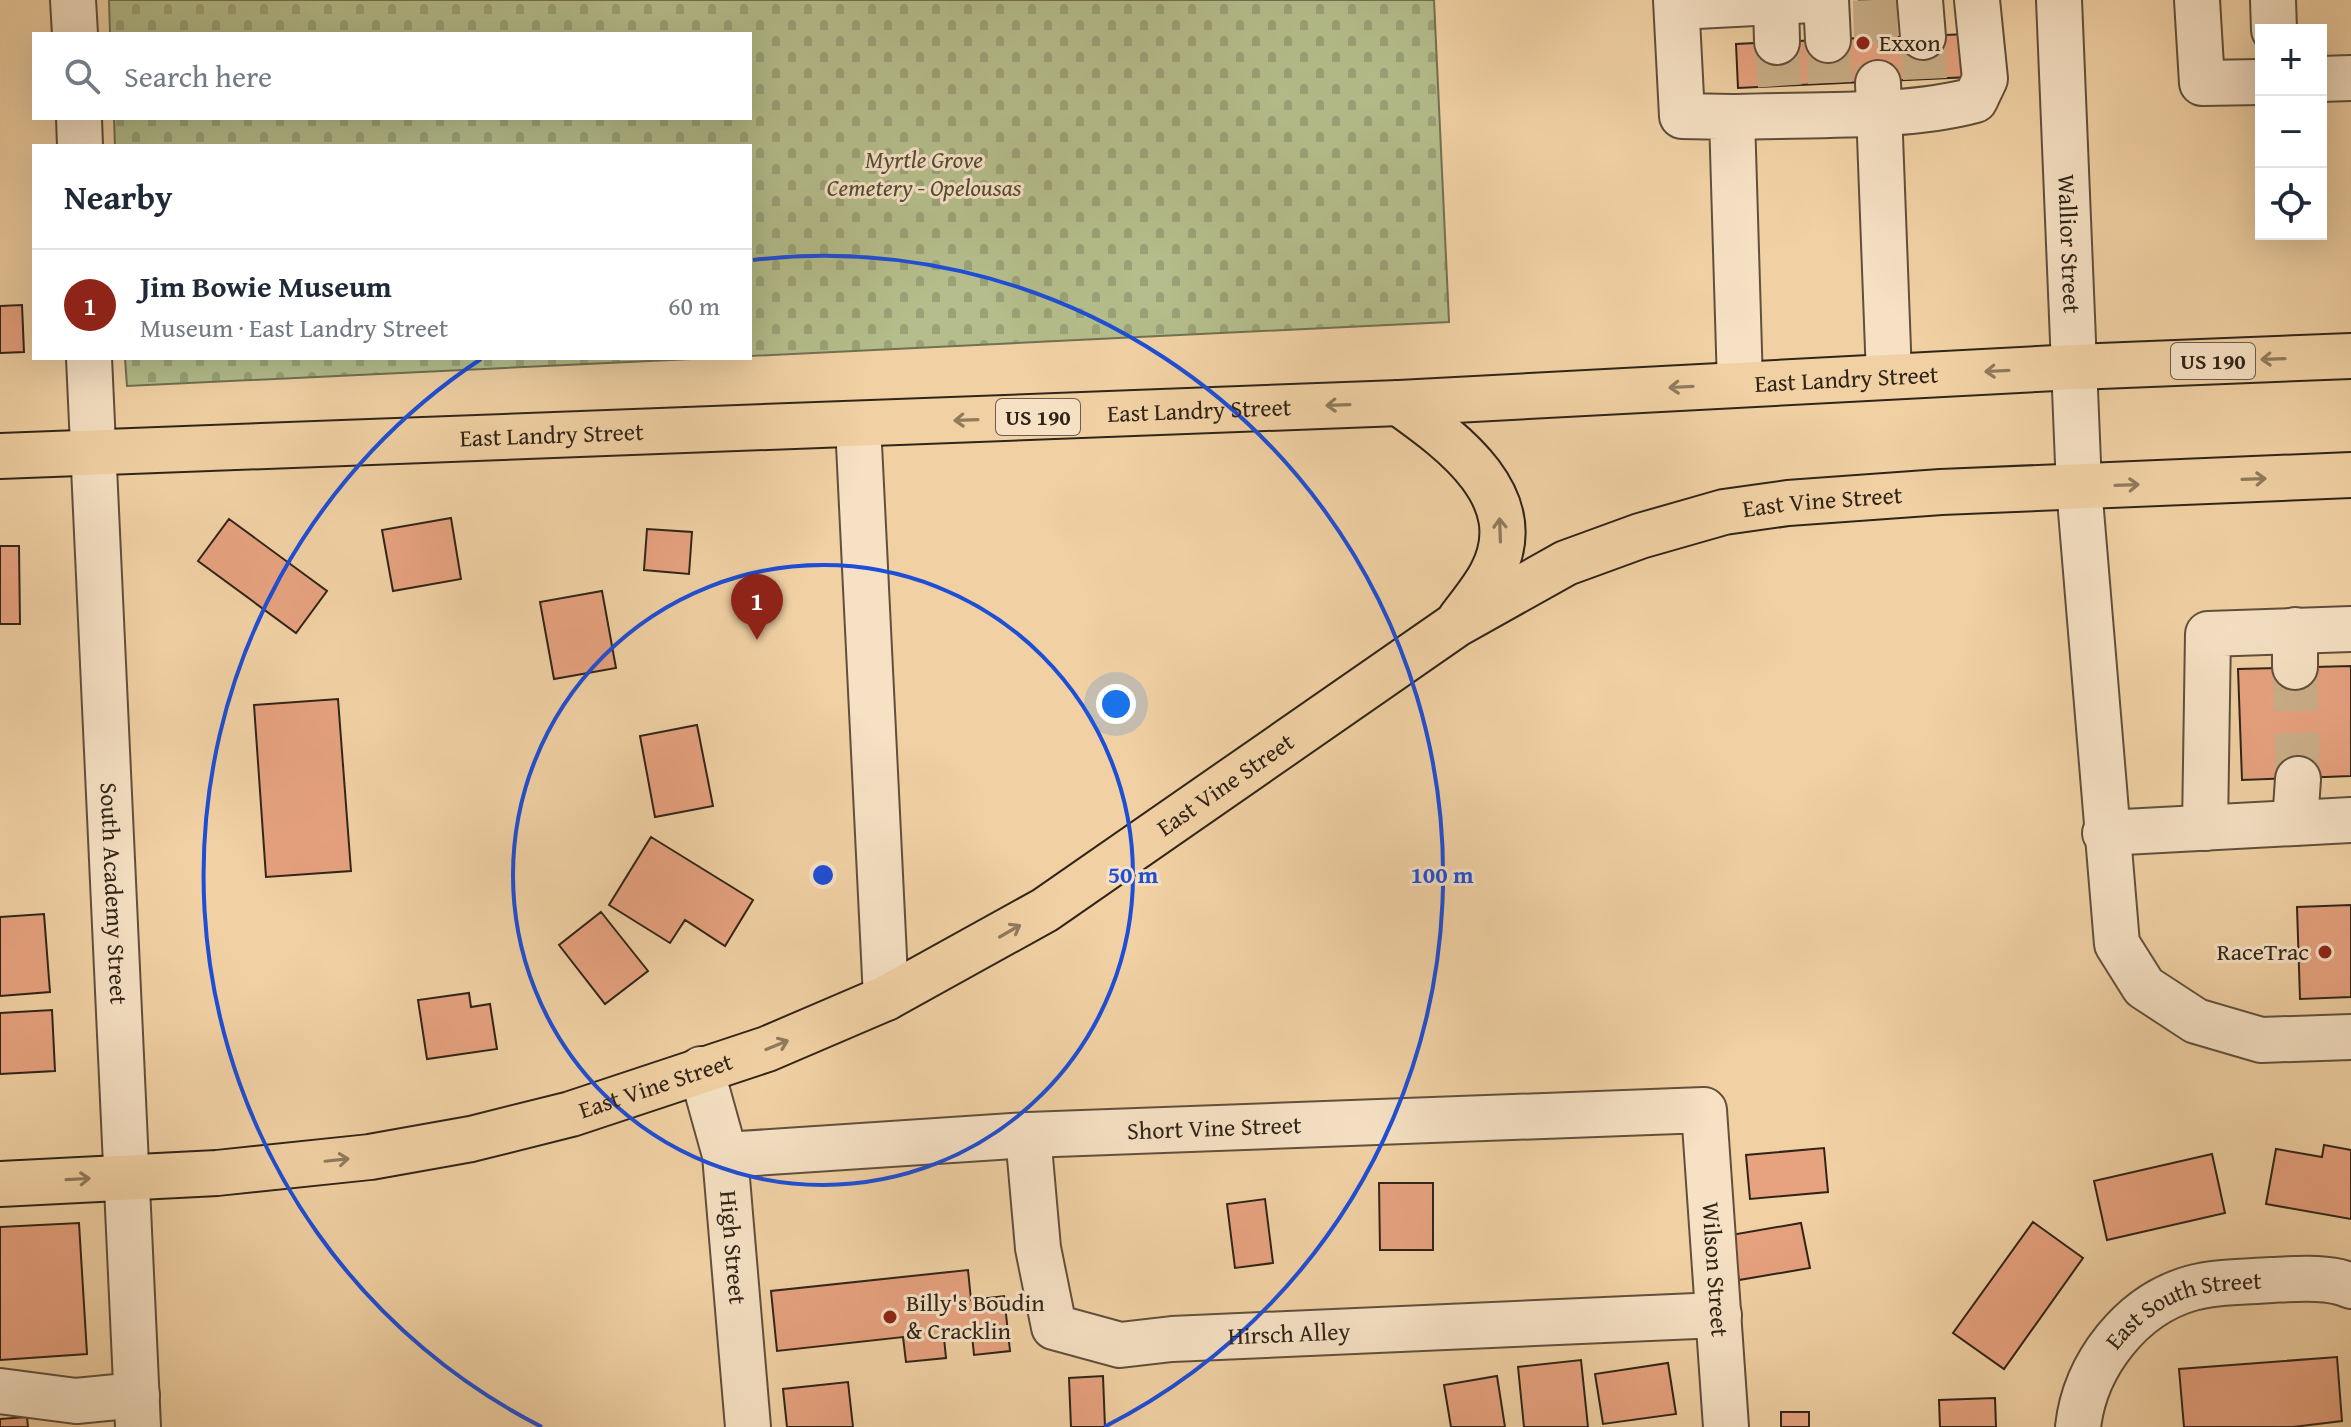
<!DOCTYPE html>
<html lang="en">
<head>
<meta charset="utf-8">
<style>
	:root { --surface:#fff; --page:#f2f2f3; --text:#1f2937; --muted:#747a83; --line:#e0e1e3; --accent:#8f2418 }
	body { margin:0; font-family:"Gentium Book Plus",serif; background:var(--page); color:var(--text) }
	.controls { position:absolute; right:24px; top:24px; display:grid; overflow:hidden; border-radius:0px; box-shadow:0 8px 32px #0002 }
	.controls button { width:72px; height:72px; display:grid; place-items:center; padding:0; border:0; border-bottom:2px solid var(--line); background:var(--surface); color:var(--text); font:40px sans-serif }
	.you { position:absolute; left:1116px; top:704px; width:28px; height:28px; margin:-20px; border:6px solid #fff; border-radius:50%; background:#1a73e8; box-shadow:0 0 0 12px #1a73e833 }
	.badge { display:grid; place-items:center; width:52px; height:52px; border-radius:50%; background:var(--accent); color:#fff; font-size:26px; font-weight:700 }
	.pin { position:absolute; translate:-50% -66px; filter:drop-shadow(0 2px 4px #0008) }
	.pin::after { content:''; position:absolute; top:42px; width:28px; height:24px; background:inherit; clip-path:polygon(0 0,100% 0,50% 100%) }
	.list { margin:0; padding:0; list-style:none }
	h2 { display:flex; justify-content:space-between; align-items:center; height:104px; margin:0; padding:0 32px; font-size:34px }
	h2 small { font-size:26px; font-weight:400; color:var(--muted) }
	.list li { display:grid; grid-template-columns:52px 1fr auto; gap:24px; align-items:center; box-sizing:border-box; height:112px; padding:0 32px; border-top:2px solid var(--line) }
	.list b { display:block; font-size:30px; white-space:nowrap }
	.list p { margin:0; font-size:26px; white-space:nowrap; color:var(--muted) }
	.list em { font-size:26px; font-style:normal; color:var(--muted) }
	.icon { flex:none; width:44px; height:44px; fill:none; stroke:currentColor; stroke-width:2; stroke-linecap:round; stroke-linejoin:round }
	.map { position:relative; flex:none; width:2351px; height:1427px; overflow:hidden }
	.search { position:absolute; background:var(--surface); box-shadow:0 8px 32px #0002; left:32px; top:32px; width:720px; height:88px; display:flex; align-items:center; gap:20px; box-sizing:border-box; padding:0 28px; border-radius:0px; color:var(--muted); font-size:30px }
	.panel { position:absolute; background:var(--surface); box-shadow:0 8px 32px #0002; left:32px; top:144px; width:720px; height:216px; border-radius:0px }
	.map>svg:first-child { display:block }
</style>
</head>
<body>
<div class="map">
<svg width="2351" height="1427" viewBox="0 0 2351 1427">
	<defs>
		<pattern id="cemetery-stones" width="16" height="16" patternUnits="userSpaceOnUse" patternTransform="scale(2)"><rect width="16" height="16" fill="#b4bd8b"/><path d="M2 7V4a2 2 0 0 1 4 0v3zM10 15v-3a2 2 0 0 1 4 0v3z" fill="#9ba277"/></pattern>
	</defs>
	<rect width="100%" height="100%" fill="#f1d1a4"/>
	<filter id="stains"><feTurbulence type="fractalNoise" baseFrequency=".0025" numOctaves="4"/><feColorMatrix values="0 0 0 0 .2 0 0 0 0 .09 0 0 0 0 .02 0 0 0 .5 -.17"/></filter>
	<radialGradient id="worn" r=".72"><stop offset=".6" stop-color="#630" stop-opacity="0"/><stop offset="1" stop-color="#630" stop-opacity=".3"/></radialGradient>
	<path fill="url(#cemetery-stones)" stroke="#727152" stroke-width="2" d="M109 0H1434L1449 322 750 356V146H115L114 118H750V34H110Z
		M125 358H713L127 386Z"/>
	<path fill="#e7a27f" stroke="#302519" stroke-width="2" d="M1859 0H1894L1896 37 1968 34 1970 77 1738 88 1736 44 1860 38Z
		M22 305 24 352 0 353V306Z
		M451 518 461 579 393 591 382 530Z
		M229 519 327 591 296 633 198 561Z
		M647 529 692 532 689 574 644 570Z
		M0 546H19L20 624H0Z
		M602 591 616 668 554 679 540 602Z
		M2351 666V776L2242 780 2238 669Z
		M338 699 351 871 266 877 254 705Z
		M697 725 713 806 655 817 640 736Z
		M651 837 753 900 725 946 685 920 670 943 609 905Z
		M2351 905V997L2300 999 2297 907Z
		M601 912 648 971 605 1004 559 945Z
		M44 914 50 992 0 996V917Z
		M469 993 471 1007 490 1004 497 1049 427 1059 418 1000Z
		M52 1010 55 1071 0 1074V1013Z
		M2324 1145 2351 1150V1219L2266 1204 2276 1149 2322 1157Z
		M1824 1148 1828 1192 1750 1199 1746 1155Z
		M2212 1154 2225 1213 2107 1240 2094 1181Z
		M1379 1183H1433V1250H1380Z
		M1265 1199 1273 1263 1235 1268 1227 1204Z
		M2033 1222 2083 1258 2004 1369 1953 1333Z
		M79 1223 87 1354 0 1360V1227Z
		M1801 1223 1810 1268 1739 1280 1731 1235Z
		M968 1270 971 1300 1004 1296 1010 1351 974 1355 972 1335 944 1338 946 1358 906 1362 903 1337 777 1351 771 1291Z
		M2337 1357 2342 1421 2293 1427H2184L2179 1369Z
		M1581 1360 1588 1427H1524L1518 1367Z
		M1668 1363 1676 1414 1603 1424 1595 1374Z
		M1103 1376 1105 1427H1071L1069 1378Z
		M1497 1376 1505 1427H1451L1444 1385Z
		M848 1382 853 1427H787L783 1389Z
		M1995 1398 1996 1427H1940L1939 1400Z
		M1781 1412H1809V1427H1781Z
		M27 1417 28 1427H0V1419Z"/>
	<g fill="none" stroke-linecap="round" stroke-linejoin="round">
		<path stroke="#caaf88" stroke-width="44" stroke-dasharray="44 22" stroke-linecap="butt" d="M1875 0 1877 81
			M1923 37 1925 79
			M1828 40 1830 83
			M1777 42 1780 86
			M2295 667 2298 779"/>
		<defs>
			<g id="minor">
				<path d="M73 0 75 34"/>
				<path d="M1676 0 1682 116 1732 117 1740 384"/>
				<path d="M1826 0 1828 40"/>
				<path d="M1920 0 1923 37"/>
				<path id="s1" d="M2059 0 2079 487 2117 944 2144 987 2196 1021 2261 1040 2351 1037"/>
				<path d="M2197 0 2202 83 2261 82"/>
				<path d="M2273 0 2274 30"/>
				<path d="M1776 2 1777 42"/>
				<path d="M1677 7 1813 0"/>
				<path d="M2321 79 2351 78"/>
				<path d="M1878 83 1889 376"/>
				<path d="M1732 117C1807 114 1905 119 1975 100L1985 79 1977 0"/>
				<path d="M79 118 80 146"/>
				<path id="s2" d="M89 358 138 1427"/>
				<path d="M858 424 886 998"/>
				<path d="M2295 667V630"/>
				<path d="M2295 823 2298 779"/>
				<path d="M2205 828 2208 634 2351 629"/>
				<path d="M2105 833 2351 820"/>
				<path id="s3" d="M701 1069 725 1155 748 1427"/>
				<path id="s4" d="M1028 1135 1038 1248 1054 1327 1120 1345 1172 1339 1719 1315"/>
				<path id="s5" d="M725 1155 1028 1135 1704 1110 1726 1427"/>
				<path d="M0 1391 76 1401 137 1395"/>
				<path id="s6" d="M2078 1427C2085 1365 2131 1305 2192 1288 2217 1281 2246 1282 2272 1280 2295 1279 2330 1276 2351 1286"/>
			</g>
			<g id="highway">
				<path d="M1399 403C1452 441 1531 497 1492 573 1484 589 1471 604 1460 619"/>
				<path id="s7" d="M0 456 1399 403 2075 367 2351 356"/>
				<path id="s8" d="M0 1184 217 1173 370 1157 471 1139 571 1114 767 1049 886 998 1045 910 1457 624 1566 563 1640 536 1724 512 1788 503 1941 492 2351 475"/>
			</g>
		</defs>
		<use href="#minor" stroke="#60503c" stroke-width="48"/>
		<use href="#highway" stroke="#302519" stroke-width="48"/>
		<use href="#minor" stroke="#f6e1c4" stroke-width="44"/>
		<use href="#highway" stroke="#f1d1a4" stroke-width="44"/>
	</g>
	<defs><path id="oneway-shaft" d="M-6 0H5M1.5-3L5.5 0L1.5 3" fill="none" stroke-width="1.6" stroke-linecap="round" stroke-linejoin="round" transform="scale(2)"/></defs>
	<g stroke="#907b5e">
		<use href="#oneway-shaft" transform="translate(2273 359) rotate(178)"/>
		<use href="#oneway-shaft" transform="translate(1997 371) rotate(177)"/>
		<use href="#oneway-shaft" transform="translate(1681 387) rotate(177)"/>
		<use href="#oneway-shaft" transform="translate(1338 405) rotate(178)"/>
		<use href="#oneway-shaft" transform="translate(966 420) rotate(178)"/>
		<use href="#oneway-shaft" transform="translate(2254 479) rotate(-2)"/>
		<use href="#oneway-shaft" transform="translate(2127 485) rotate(-2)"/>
		<use href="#oneway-shaft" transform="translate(1500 530) rotate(-92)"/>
		<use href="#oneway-shaft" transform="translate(1010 931) rotate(-30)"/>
		<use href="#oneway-shaft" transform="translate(777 1045) rotate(-22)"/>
		<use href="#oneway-shaft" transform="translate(337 1160) rotate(-6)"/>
		<use href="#oneway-shaft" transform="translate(78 1179) rotate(-3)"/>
	</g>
	<g fill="none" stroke="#1d4ed8" stroke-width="4">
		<circle cx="823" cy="875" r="310"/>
		<path d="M542 1427A619 619 0 0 1 481 359M753 260A619 619 0 0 1 1104 1427"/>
	</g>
	<g fill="#8f2418" stroke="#f6e1c4" stroke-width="3">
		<circle cx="1863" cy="43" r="8"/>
		<circle cx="2325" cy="952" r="8"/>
		<circle cx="890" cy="1317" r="8"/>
	</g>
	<g text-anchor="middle" stroke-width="6" stroke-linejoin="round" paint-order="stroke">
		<g fill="#f6e1c4" stroke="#6b5d4c" stroke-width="2">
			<rect x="2171" y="343" width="84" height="36" rx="6"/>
			<rect x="996" y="399" width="84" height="36" rx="6"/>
		</g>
		<g font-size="22" font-weight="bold" fill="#302519">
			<text x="2213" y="369">US 190</text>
			<text x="1038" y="425">US 190</text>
		</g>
		<g font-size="24" fill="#302519" stroke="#f6e1c4" text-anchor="start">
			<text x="1879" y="51">Exxon</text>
			<text x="2309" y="960" text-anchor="end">RaceTrac</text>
			<text x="906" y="1311">Billy's Boudin<tspan x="906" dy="28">&amp; Cracklin</tspan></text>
		</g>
		<g font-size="24" font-style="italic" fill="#514b36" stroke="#f6e1c4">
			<text x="924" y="168">Myrtle Grove<tspan x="924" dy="28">Cemetery - Opelousas</tspan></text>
		</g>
		<g font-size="24" fill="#302519" stroke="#f6e1c4">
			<text dy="8" stroke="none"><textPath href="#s1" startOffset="244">Wallior Street</textPath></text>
			<text dy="8" stroke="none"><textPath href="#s7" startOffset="1848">East Landry Street</textPath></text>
			<text dy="8" stroke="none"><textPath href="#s7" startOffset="1200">East Landry Street</textPath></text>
			<text dy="8" stroke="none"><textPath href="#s7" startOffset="552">East Landry Street</textPath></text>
			<text dy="8" stroke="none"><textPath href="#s8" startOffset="1986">East Vine Street</textPath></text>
			<text dy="8" stroke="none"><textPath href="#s8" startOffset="1314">East Vine Street</textPath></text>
			<text dy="8" stroke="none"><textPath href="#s2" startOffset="536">South Academy Street</textPath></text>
			<text dy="8" stroke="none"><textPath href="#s8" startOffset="666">East Vine Street</textPath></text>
			<text dy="8" stroke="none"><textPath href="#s5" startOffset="490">Short Vine Street</textPath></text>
			<text dy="8" stroke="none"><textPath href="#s3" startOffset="182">High Street</textPath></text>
			<text dy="8" stroke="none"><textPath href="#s5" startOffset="1140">Wilson Street</textPath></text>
			<text dy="8" stroke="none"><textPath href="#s6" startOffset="174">East South Street</textPath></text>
			<text dy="8" stroke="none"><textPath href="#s4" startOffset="432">Hirsch Alley</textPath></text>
		</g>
	</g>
	<circle cx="823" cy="875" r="12" fill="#1d4ed8" stroke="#f6e1c4" stroke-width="4"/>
	<g font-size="24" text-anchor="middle" font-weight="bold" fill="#1d4ed8" stroke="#f6e1c4" stroke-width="6" stroke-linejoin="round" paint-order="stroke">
		<text x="1133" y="883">50 m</text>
		<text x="1442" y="883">100 m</text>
	</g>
	<rect width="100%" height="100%" filter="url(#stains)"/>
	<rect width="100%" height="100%" fill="url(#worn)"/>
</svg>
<div class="controls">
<button>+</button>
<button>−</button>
<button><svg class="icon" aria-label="locate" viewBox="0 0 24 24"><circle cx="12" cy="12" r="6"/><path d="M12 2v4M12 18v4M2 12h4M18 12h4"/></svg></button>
</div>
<div class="you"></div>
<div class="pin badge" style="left:757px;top:640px">1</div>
<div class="search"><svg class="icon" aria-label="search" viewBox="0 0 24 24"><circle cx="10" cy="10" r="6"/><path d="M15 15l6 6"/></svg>Search here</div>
<section class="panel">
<h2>Nearby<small></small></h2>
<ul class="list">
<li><span class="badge">1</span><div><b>Jim Bowie Museum</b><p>Museum · East Landry Street</p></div><em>60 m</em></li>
</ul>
</section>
</div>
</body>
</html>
